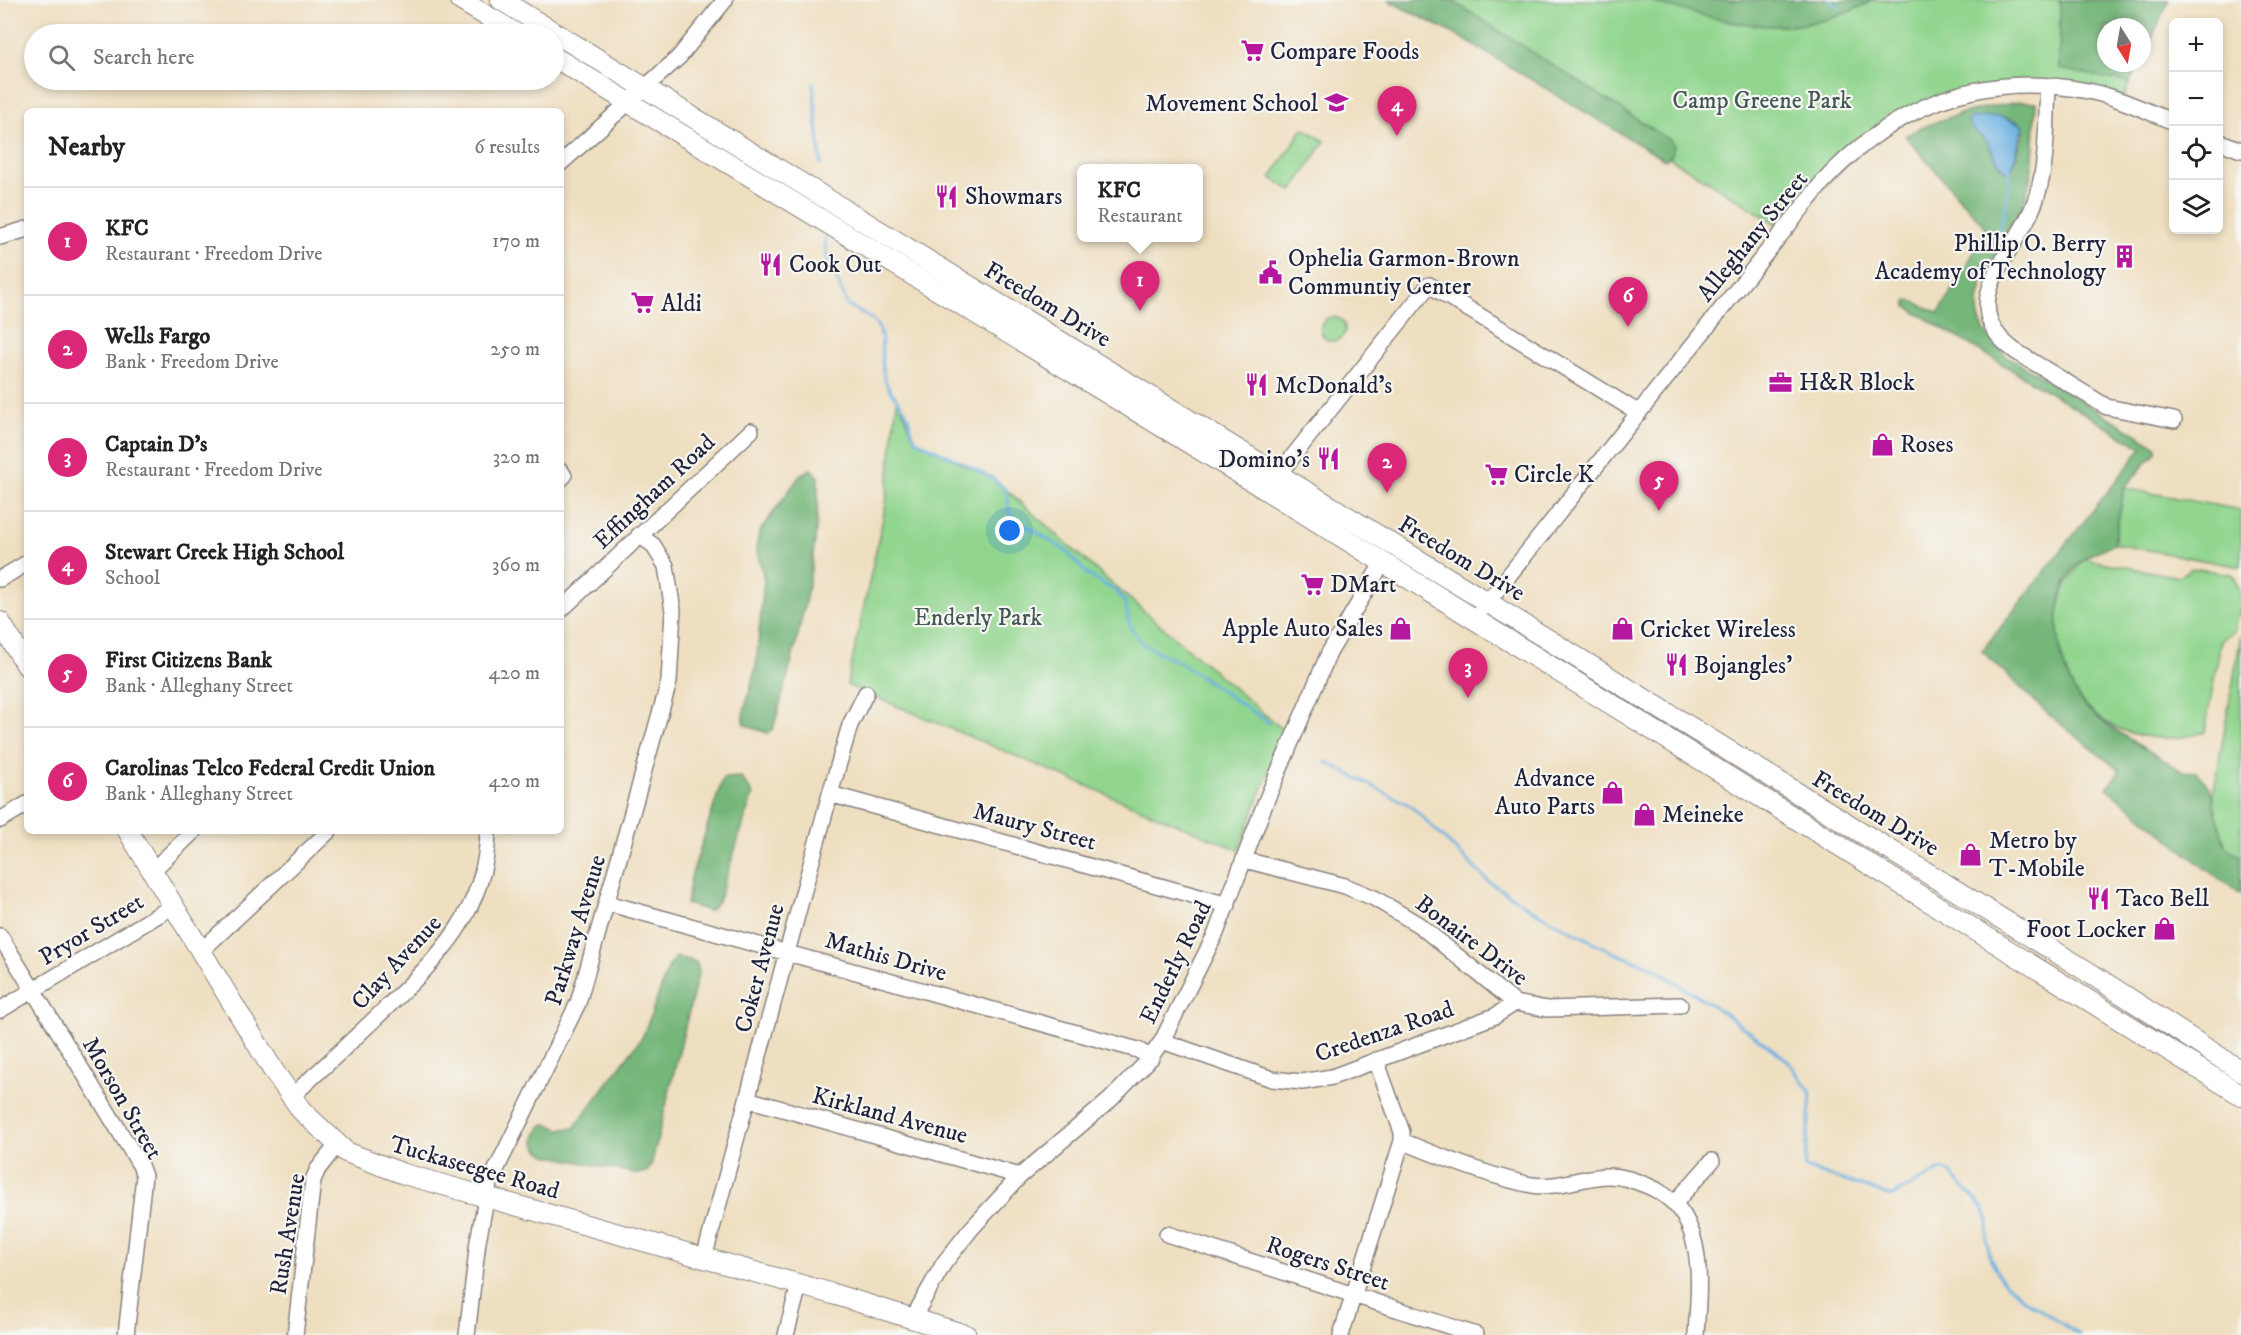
<!DOCTYPE html>
<html lang="en">
<head>
<meta charset="utf-8">
<style>
	:root { --surface:#fff; --page:#f6f6f6; --text:#222; --muted:#767676; --line:#e0e0e0; --accent:#db2777 }
	body { margin:0; font-family:"IM FELL DW Pica",serif; background:var(--page); color:var(--text) }
	.controls { position:absolute; right:18px; top:18px; display:grid; overflow:hidden; border-radius:9px; box-shadow:0 3px 9px #0003 }
	.controls button { width:54px; height:54px; display:grid; place-items:center; padding:0; border:0; border-bottom:2px solid var(--line); background:var(--surface); color:var(--text); font:30px sans-serif }
	.compass { position:absolute; left:2097px; top:18px; width:54px; height:54px; border-radius:50%; background:var(--surface); box-shadow:0 3px 9px #0003; rotate:169deg }
	.you { position:absolute; left:1010px; top:531px; width:21px; height:21px; margin:-15px; border:4px solid #fff; border-radius:50%; background:#1a73e8; box-shadow:0 0 0 9px #1a73e833 }
	.badge { display:grid; place-items:center; width:39px; height:39px; border-radius:50%; background:var(--accent); color:#fff; font-size:20px; font-weight:700 }
	.pin { position:absolute; translate:-50% -50px; filter:drop-shadow(0 2px 3px #0008) }
	.pin::after { content:''; position:absolute; top:32px; width:21px; height:18px; background:inherit; clip-path:polygon(0 0,100% 0,50% 100%) }
	.popup { position:absolute; left:1077px; top:164px; width:126px; height:78px; box-sizing:border-box; display:grid; place-content:center; border-radius:9px; background:var(--surface); filter:drop-shadow(0 2px 4px #0005); font-size:20px; white-space:nowrap; color:var(--muted) }
	.popup b { font-size:22px; color:var(--text) }
	.popup::after { content:''; position:absolute; left:50%; top:100%; margin-left:-12px; border:12px solid transparent; border-top-color:var(--surface) }
	.list { margin:0; padding:0; list-style:none }
	h2 { display:flex; justify-content:space-between; align-items:center; height:78px; margin:0; padding:0 24px; font-size:26px }
	h2 small { font-size:20px; font-weight:400; color:var(--muted) }
	.list li { display:grid; grid-template-columns:39px 1fr auto; gap:18px; align-items:center; box-sizing:border-box; height:108px; padding:0 24px; border-top:2px solid var(--line) }
	.list b { display:block; font-size:22px; white-space:nowrap }
	.list p { margin:0; font-size:20px; white-space:nowrap; color:var(--muted) }
	.list em { font-size:20px; font-style:normal; color:var(--muted) }
	.icon { flex:none; width:33px; height:33px; fill:none; stroke:currentColor; stroke-width:2; stroke-linecap:round; stroke-linejoin:round }
	.map { position:relative; flex:none; width:2241px; height:1335px; overflow:hidden }
	.search { position:absolute; background:var(--surface); box-shadow:0 3px 9px #0003; left:24px; top:24px; width:540px; height:66px; display:flex; align-items:center; gap:15px; box-sizing:border-box; padding:0 21px; border-radius:33px; color:var(--muted); font-size:22px }
	.panel { position:absolute; background:var(--surface); box-shadow:0 3px 9px #0003; left:24px; top:108px; width:540px; height:726px; border-radius:9px }
	.map>svg:first-child { display:block }
</style>
</head>
<body>
<div class="map">
<svg width="2241" height="1335" viewBox="0 0 2241 1335">
	<rect width="100%" height="100%" fill="#f6f6f2"/>
	<filter id="ink" filterUnits="userSpaceOnUse"><feTurbulence type="fractalNoise" baseFrequency=".0167" numOctaves="2"/><feDisplacementMap in="SourceGraphic" scale="12" xChannelSelector="R" yChannelSelector="G"/><feConvolveMatrix kernelMatrix="1 2 1 2 8 2 1 2 1" color-interpolation-filters="sRGB"/></filter>
	<filter id="wash" filterUnits="userSpaceOnUse"><feTurbulence type="fractalNoise" baseFrequency=".008" numOctaves="4" result="noise"/><feDisplacementMap in="SourceGraphic" scale="24" xChannelSelector="R" yChannelSelector="G"/><feGaussianBlur stdDeviation="1.35" result="paint"/><feColorMatrix in="noise" values="0 0 0 0 0 0 0 0 0 0 0 0 0 0 0 0 0 1.4 0 .05"/><feComposite in="paint" operator="in"/></filter>
	<g filter="url(#wash)">
		<rect width="100%" height="100%" fill="#efdfc1"/>
		<path fill="#91d58e" stroke="#5a7c64" stroke-width="1.5" d="M1415 0H2161L2142 27H2106V63H2137L2123 101 2010 84 1889 122 1783 228Z
			M1303 128 1325 141 1292 191 1271 178Z
			M1321 329a12 12 0 1 1 24 0a12 12 0 1 1-24 0Z
			M897 400C907 414 907 428 916 440L966 466 992 477 1103 576 1284 731 1239 850 847 685 886 504Z
			M2124 488 2241 510V567L2114 544Z
			M2084 559 2179 577 2192 568 2232 574C2241 588 2241 598 2240 615H2237L2234 631 2221 640 2205 732C2134 753 2064 717 2058 640 2056 621 2059 598 2068 581 2072 574 2079 566 2084 559Z
			M2241 636V857L2225 846 2212 801Z"/>
		<path fill="#74b679" stroke="#4b6c5a" stroke-width="1.5" fill-rule="evenodd" d="M1387 0H1451L1670 140 1674 145 1672 155 1665 160 1462 38Z
			M1649 0H1873C1813 34 1758 31 1693 13 1679 9 1662 7 1649 0Z
			M2060 0H2169L2142 60V27H2106V63H2140L2129 83 2059 69Z
			M2020 102H2036C2034 136 2035 171 2024 202 2005 258 1942 304 2006 355L2156 446V452L2124 488 2114 544C2105 548 2094 552 2085 558 2043 588 2055 670 2084 705 2101 725 2157 755 2182 771L2196 772 2210 787 2225 846 2241 857V894L2203 867 2107 788 2120 771 2048 714 1982 651 2142 448 1907 307V302L1910 300 1939 313 1982 238 1984 226 1905 136C1943 116 1978 108 2020 102ZM2004 117 2019 122 2024 131 2012 170 2008 172 2001 168 1986 140Z
			M811 469 818 476C820 559 796 649 773 729L767 733 745 725 743 715 756 667 764 579 756 547 760 531 801 474Z
			M741 777 753 794 718 902 709 911 686 904 691 877 723 778Z
			M676 957 696 962 699 970 652 1162 648 1171 638 1174 546 1155 539 1150 534 1140 540 1127 546 1124 560 1129 574 1128 643 1036 669 966Z"/>
		<path fill="#6cb1e2" stroke="#476a8e" stroke-width="1.5" d="M1999 116 2023 125 2012 170 2008 172C1996 165 1994 149 1984 139 1978 133 1970 130 1968 121L1970 118Z"/>
		<g fill="none" stroke-linecap="round" stroke-linejoin="round">
			<path stroke="#6cb1e2" stroke-width="3" d="M1830 0 1838 7
				M813 83 821 165
				M1998 234 2007 203 2010 168
				M825 238 826 254 848 306C896 327 876 337 884 377 887 391 901 401 907 414 911 423 910 431 916 440 943 454 987 471 1007 491L1009 512 1014 518 1065 550 1088 575 1117 592 1125 603 1130 626 1141 643 1184 665 1269 723
				M1326 762 1411 806 1489 882 1538 913 1612 952 1652 967 1724 1013 1786 1059 1811 1093 1805 1168 1892 1196 1943 1169 1950 1173 1983 1207 1988 1222 1987 1240 1990 1257 2001 1279 2021 1297 2079 1335"/>
		</g>
	</g>
	<g filter="url(#ink)">
		<g fill="none" stroke-linecap="round" stroke-linejoin="round">
			<defs>
				<path id="minor" d="M2048 86C2046 121 2048 161 2037 196 2021 250 1948 303 2015 351L2107 407 2174 420
					M2218 141 2241 150
					M561 163 679 57 725 0
					M0 237 27 229
					M561 471 564 476 561 479
					M1278 475 1429 285 1639 413
					M0 579 27 563
					M1482 609 1822 183C1894 105 1982 70 2088 91 2118 97 2146 111 2174 122
					M561 610 751 431
					M830 794 1228 905
					M0 820 27 804
					M1245 860 1345 886 1374 898 1419 925 1515 1003 1547 1009 1680 1005
					M152 871 194 831
					M607 903 1138 1050 1151 1058
					M0 936 140 1165 144 1176 126 1335
					M201 951 329 831
					M0 1010 173 906
					M1162 1041 1272 1079 1302 1082 1332 1077 1495 1016 1515 1003
					M291 1097C323 1068 354 1039 385 1009 439 957 486 912 488 831
					M747 1099 1020 1176
					M1402 1141C1438 1156 1495 1178 1532 1185 1558 1189 1583 1176 1609 1176 1623 1176 1635 1181 1648 1186 1709 1211 1699 1283 1696 1335
					M1674 1204 1712 1161
					M1167 1234 1476 1335
					M704 1258 830 794 850 725 866 693
					M913 1318 944 1263 971 1229 1020 1176 1110 1100 1147 1062 1162 1041 1216 933 1266 801 1329 653 1383 562
					M295 1335 313 1180 318 1169 336 1146
					M467 1335 478 1241 489 1184 578 1003 669 682 673 611 666 566 653 545 639 535
					M786 1335 799 1285
					M1341 1335 1402 1141V1132L1376 1060"/>
				<path id="major" d="M460 0 517 34
					M501 0 1487 602 2085 970 2241 1071
					M554 57 1255 483 2241 1095
					M0 622 27 666
					M128 831 273 1070 302 1111 346 1152 404 1174 833 1294 966 1335"/>
			</defs>
			<use href="#minor" stroke="#88807e" stroke-width="18"/>
			<use href="#major" stroke="#88807e" stroke-width="22"/>
			<use href="#minor" stroke="#fff" stroke-width="15"/>
			<use href="#major" stroke="#fff" stroke-width="20"/>
		</g>
	</g>
	<defs>
		<symbol id="supermarket-bare" viewBox="-9 -9 18 18"><path d="M-6-5.5h2.5l.6 2H6L4.5 2H-2.5L-4.4-4H-6ZM-1.5 3.2a1.3 1.3 0 1 0 .1 0ZM3 3.2a1.3 1.3 0 1 0 .1 0Z" fill="#b5179e" stroke="#f6f6f2" stroke-width="2.5" paint-order="stroke"/></symbol>
		<symbol id="school-bare" viewBox="-9 -9 18 18"><path d="M0-5L7-2L0 1L-7-2ZM-4 1L0 2.5L4 1V4Q0 6-4 4Z" fill="#b5179e" stroke="#f6f6f2" stroke-width="2.5" paint-order="stroke"/></symbol>
		<symbol id="restaurant-bare" viewBox="-9 -9 18 18"><path d="M-5-6h1v4h1v-4h1v4h1v-4h1v5L-1.5 .5V6h-2V.5L-5-1ZM5-6V6H3V1.5H1.5Q1.5-4 5-6Z" fill="#b5179e" stroke="#f6f6f2" stroke-width="2.5" paint-order="stroke"/></symbol>
		<symbol id="building-bare" viewBox="-9 -9 18 18"><path d="M-4-6H4V6H1V3H-1V6H-4ZM-2.5-4.3h1.7v1.8h-1.7ZM.8-4.3h1.7v1.8H.8ZM-2.5-1h1.7V.8h-1.7ZM.8-1h1.7V.8H.8Z" fill="#b5179e" stroke="#f6f6f2" stroke-width="2.5" paint-order="stroke"/></symbol>
		<symbol id="civic-bare" viewBox="-9 -9 18 18"><path d="M-.6-6.5H3V-4.5H.6V-3L4-1V1h2V6H-6V1h2V-1L-.6-3ZM-1.2 2.5V6h2.4V2.5Z" fill="#b5179e" stroke="#f6f6f2" stroke-width="2.5" paint-order="stroke"/></symbol>
		<symbol id="office-bare" viewBox="-9 -9 18 18"><path d="M-6-3h4V-5.5h4V-3h4V5H-6ZM-1-4.5V-3h2v-1.5ZM-6 0V1H6V0Z" fill="#b5179e" stroke="#f6f6f2" stroke-width="2.5" paint-order="stroke"/></symbol>
		<symbol id="shop-bare" viewBox="-9 -9 18 18"><path d="M-5-2.5h2.3a2.7 3.5 0 0 1 5.4 0H5L5.5 6h-11ZM-1.5-2.5h3a1.5 2.3 0 0 0-3 0Z" fill="#b5179e" stroke="#f6f6f2" stroke-width="2.5" paint-order="stroke"/></symbol>
	</defs>
	<g fill-rule="evenodd">
		<use href="#supermarket-bare" x="1236" y="34" width="33" height="33"/>
		<use href="#school-bare" x="1320" y="86" width="33" height="33"/>
		<use href="#restaurant-bare" x="930" y="180" width="33" height="33"/>
		<use href="#building-bare" x="2108" y="240" width="33" height="33"/>
		<use href="#restaurant-bare" x="754" y="248" width="33" height="33"/>
		<use href="#civic-bare" x="1254" y="256" width="33" height="33"/>
		<use href="#supermarket-bare" x="626" y="286" width="33" height="33"/>
		<use href="#office-bare" x="1764" y="366" width="33" height="33"/>
		<use href="#restaurant-bare" x="1240" y="368" width="33" height="33"/>
		<use href="#shop-bare" x="1866" y="428" width="33" height="33"/>
		<use href="#restaurant-bare" x="1312" y="442" width="33" height="33"/>
		<use href="#supermarket-bare" x="1480" y="458" width="33" height="33"/>
		<use href="#supermarket-bare" x="1296" y="568" width="33" height="33"/>
		<use href="#shop-bare" x="1384" y="612" width="33" height="33"/>
		<use href="#shop-bare" x="1606" y="612" width="33" height="33"/>
		<use href="#restaurant-bare" x="1660" y="648" width="33" height="33"/>
		<use href="#shop-bare" x="1596" y="776" width="33" height="33"/>
		<use href="#shop-bare" x="1628" y="798" width="33" height="33"/>
		<use href="#shop-bare" x="1954" y="838" width="33" height="33"/>
		<use href="#restaurant-bare" x="2082" y="882" width="33" height="33"/>
		<use href="#shop-bare" x="2148" y="912" width="33" height="33"/>
	</g>
	<g text-anchor="middle" stroke-width="4.5" stroke-linejoin="round" paint-order="stroke">
		<g font-size="24" fill="#22223b" stroke="#f6f6f2" text-anchor="start">
			<text x="1270" y="59">Compare Foods</text>
			<text x="1318" y="111" text-anchor="end">Movement School</text>
			<text x="965" y="204">Showmars</text>
			<text x="2106" y="251" text-anchor="end">Phillip O. Berry<tspan x="2106" dy="28">Academy of Technology</tspan></text>
			<text x="1288" y="266">Ophelia Garmon-Brown<tspan x="1288" dy="28">Communtiy Center</tspan></text>
			<text x="789" y="272">Cook Out</text>
			<text x="661" y="311">Aldi</text>
			<text x="1799" y="390">H&amp;R Block</text>
			<text x="1275" y="393">McDonald's</text>
			<text x="1900" y="452">Roses</text>
			<text x="1310" y="467" text-anchor="end">Domino's</text>
			<text x="1514" y="482">Circle K</text>
			<text x="1330" y="592">DMart</text>
			<text x="1383" y="636" text-anchor="end">Apple Auto Sales</text>
			<text x="1640" y="637">Cricket Wireless</text>
			<text x="1694" y="673">Bojangles'</text>
			<text x="1595" y="786" text-anchor="end">Advance<tspan x="1595" dy="28">Auto Parts</tspan></text>
			<text x="1662" y="822">Meineke</text>
			<text x="1989" y="848">Metro by<tspan x="1989" dy="28">T-Mobile</tspan></text>
			<text x="2116" y="906">Taco Bell</text>
			<text x="2146" y="937" text-anchor="end">Foot Locker</text>
		</g>
		<g font-size="24" fill="#435854" stroke="#f6f6f2">
			<text x="1762" y="108">Camp Greene Park</text>
			<text x="978" y="625">Enderly Park</text>
		</g>
		<g font-size="24" fill="#22223b" stroke="#f6f6f2">
			<text transform="translate(1752 236) rotate(-51)" y="8">Alleghany Street</text>
			<text transform="translate(1048 304) rotate(31)" y="8">Freedom Drive</text>
			<text transform="translate(654 491) rotate(-43)" y="8">Effingham Road</text>
			<text transform="translate(1462 558) rotate(31)" y="8">Freedom Drive</text>
			<text transform="translate(1876 813) rotate(31)" y="8">Freedom Drive</text>
			<text transform="translate(1035 826) rotate(15)" y="8">Maury Street</text>
			<text transform="translate(91 929) rotate(-31)" y="8">Pryor Street</text>
			<text transform="translate(575 930) rotate(-73)" y="8">Parkway Avenue</text>
			<text transform="translate(1472 940) rotate(37)" y="8">Bonaire Drive</text>
			<text transform="translate(886 956) rotate(16)" y="8">Mathis Drive</text>
			<text transform="translate(396 962) rotate(-47)" y="8">Clay Avenue</text>
			<text transform="translate(1175 962) rotate(-64)" y="8">Enderly Road</text>
			<text transform="translate(759 968) rotate(-75)" y="8">Coker Avenue</text>
			<text transform="translate(1384 1031) rotate(-19)" y="8">Credenza Road</text>
			<text transform="translate(123 1098) rotate(60)" y="8">Morson Street</text>
			<text transform="translate(890 1115) rotate(15)" y="8">Kirkland Avenue</text>
			<text transform="translate(475 1167) rotate(16)" y="8">Tuckaseegee Road</text>
			<text transform="translate(287 1234) rotate(-81)" y="8">Rush Avenue</text>
			<text transform="translate(1328 1263) rotate(18)" y="8">Rogers Street</text>
		</g>
	</g>
</svg>
<div class="controls">
<button>+</button>
<button>−</button>
<button><svg class="icon" aria-label="locate" viewBox="0 0 24 24"><circle cx="12" cy="12" r="6"/><path d="M12 2v4M12 18v4M2 12h4M18 12h4"/></svg></button>
<button><svg class="icon" aria-label="layers" viewBox="0 0 24 24"><path d="M12 4l9 5-9 5-9-5zM3 14l9 5 9-5"/></svg></button>
</div>
<svg class="compass" viewBox="-18 -18 36 36"><path d="M0-13l5 13h-10z" fill="#e53935"/><path d="M0 13l5-13h-10z" fill="#767676"/></svg>
<div class="you"></div>
<div class="pin badge" style="left:1140px;top:311px">1</div>
<div class="popup"><b>KFC</b>Restaurant</div>
<div class="pin badge" style="left:1387px;top:493px">2</div>
<div class="pin badge" style="left:1468px;top:698px">3</div>
<div class="pin badge" style="left:1397px;top:136px">4</div>
<div class="pin badge" style="left:1659px;top:511px">5</div>
<div class="pin badge" style="left:1628px;top:327px">6</div>
<div class="search"><svg class="icon" aria-label="search" viewBox="0 0 24 24"><circle cx="10" cy="10" r="6"/><path d="M15 15l6 6"/></svg>Search here</div>
<section class="panel">
<h2>Nearby<small>6 results</small></h2>
<ul class="list">
<li><span class="badge">1</span><div><b>KFC</b><p>Restaurant · Freedom Drive</p></div><em>170 m</em></li>
<li><span class="badge">2</span><div><b>Wells Fargo</b><p>Bank · Freedom Drive</p></div><em>250 m</em></li>
<li><span class="badge">3</span><div><b>Captain D's</b><p>Restaurant · Freedom Drive</p></div><em>320 m</em></li>
<li><span class="badge">4</span><div><b>Stewart Creek High School</b><p>School</p></div><em>360 m</em></li>
<li><span class="badge">5</span><div><b>First Citizens Bank</b><p>Bank · Alleghany Street</p></div><em>420 m</em></li>
<li><span class="badge">6</span><div><b>Carolinas Telco Federal Credit Union</b><p>Bank · Alleghany Street</p></div><em>420 m</em></li>
</ul>
</section>
</div>
</body>
</html>
